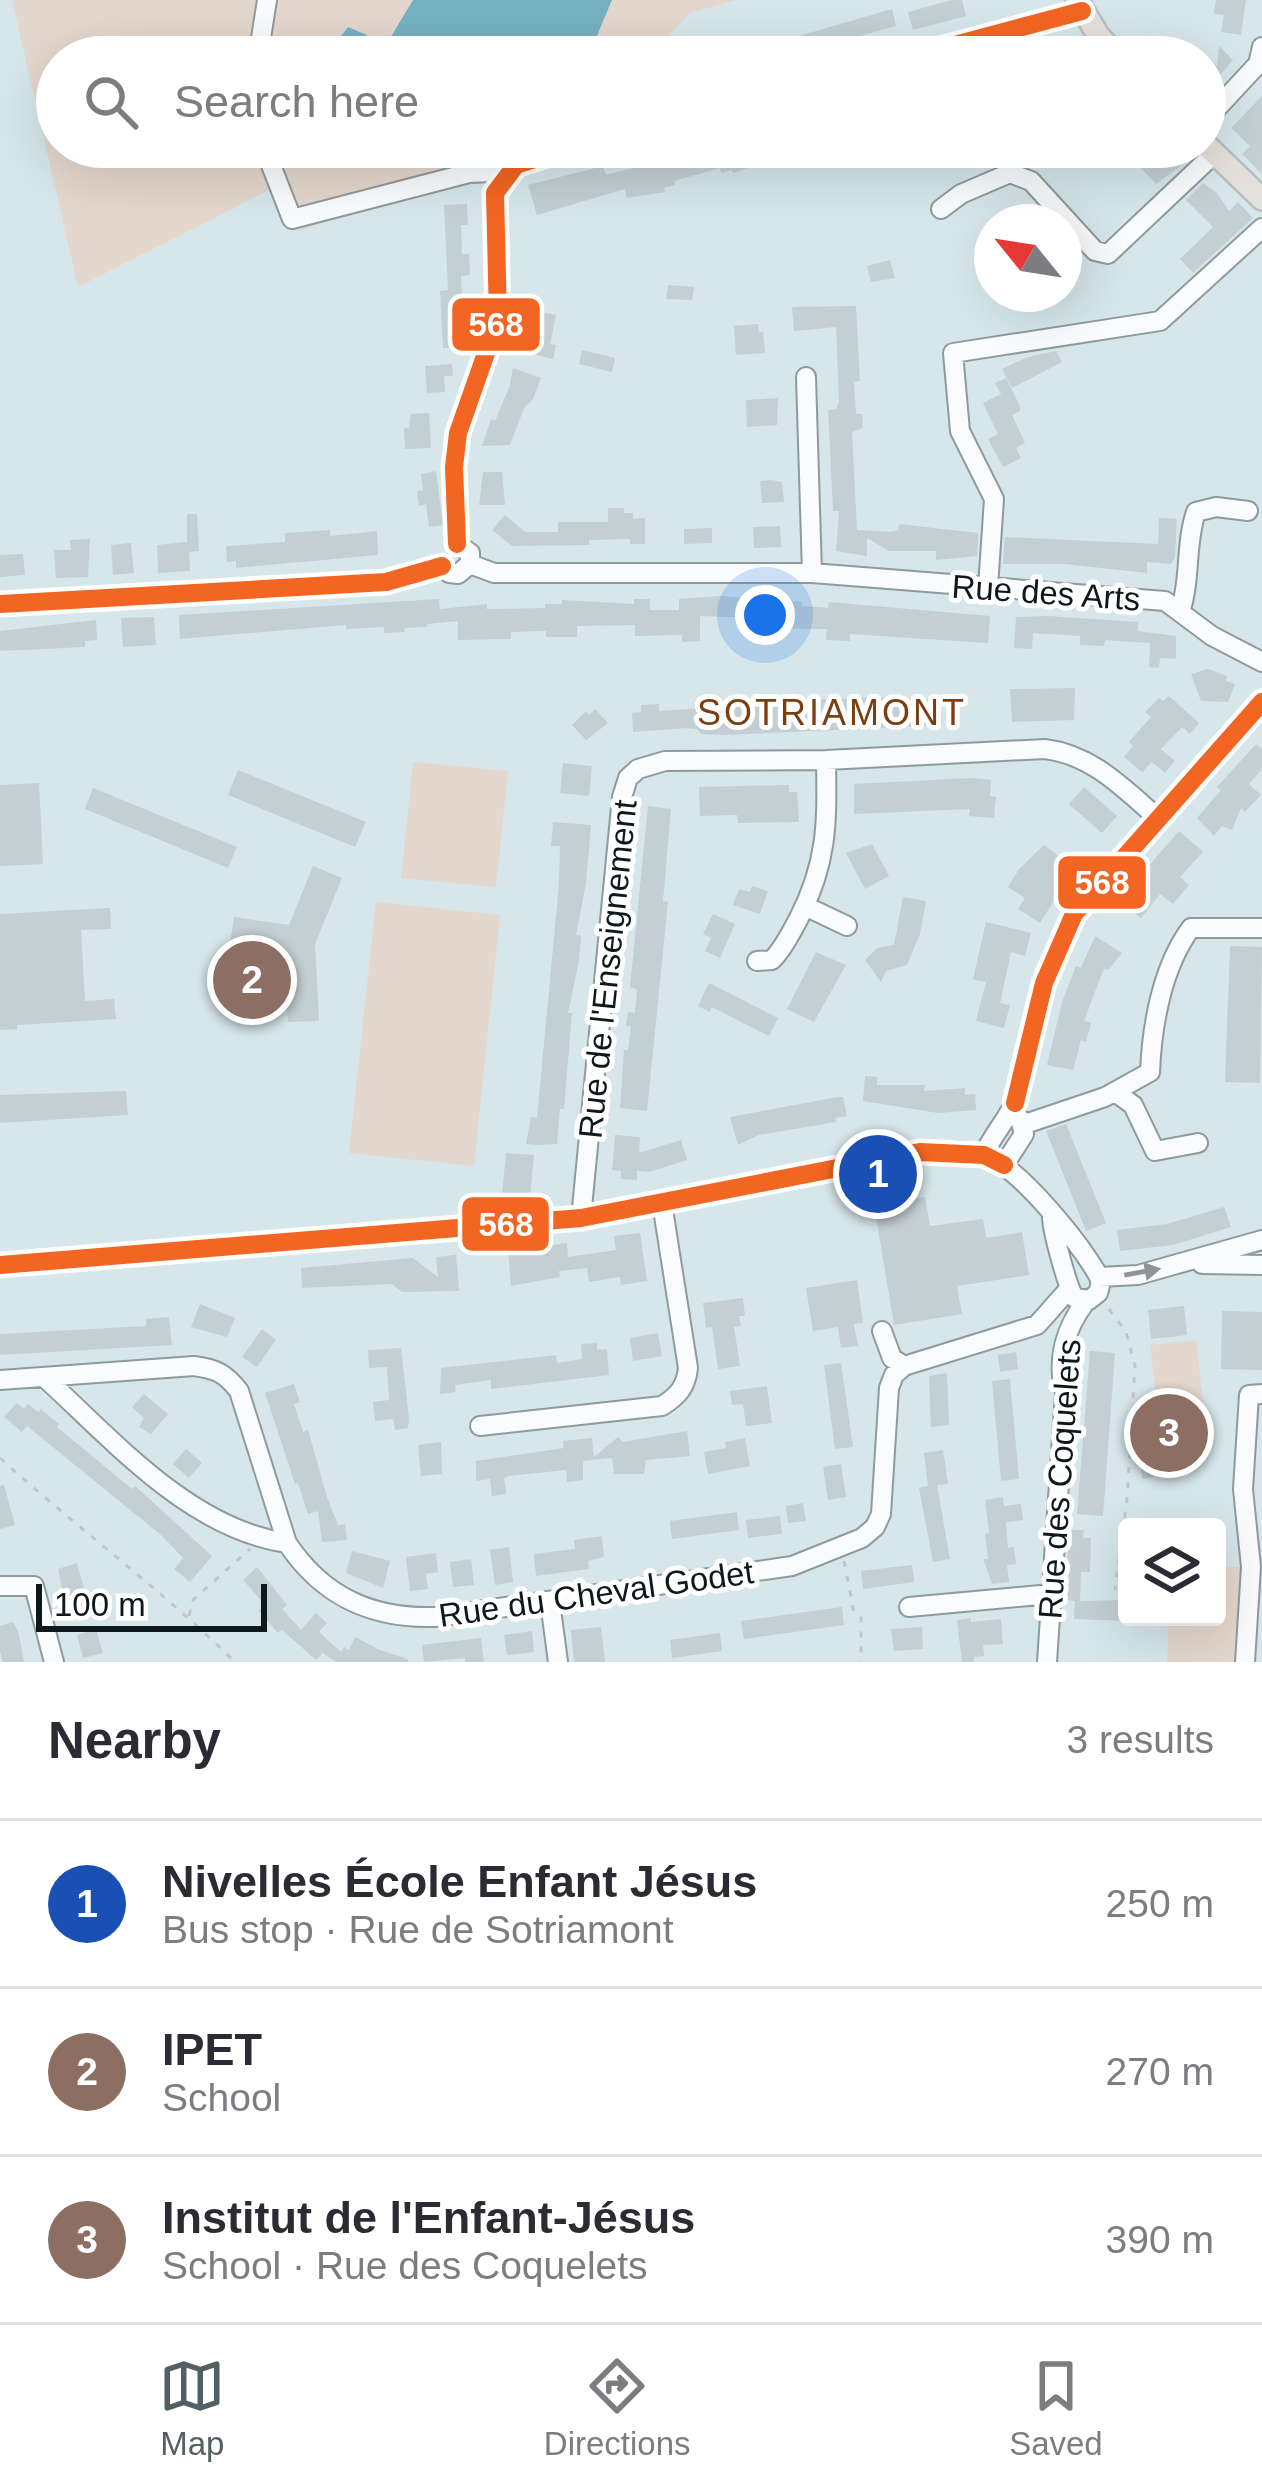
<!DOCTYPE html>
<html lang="en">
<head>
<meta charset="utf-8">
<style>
	:root { --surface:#fff; --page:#f7f7f7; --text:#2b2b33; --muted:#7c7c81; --line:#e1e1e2; --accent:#536063 }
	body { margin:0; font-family:Arial,sans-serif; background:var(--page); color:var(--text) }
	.controls { position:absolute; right:36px; bottom:36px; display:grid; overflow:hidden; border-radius:12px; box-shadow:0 12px 48px #0002 }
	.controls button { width:108px; height:108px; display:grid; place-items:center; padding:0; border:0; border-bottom:3px solid var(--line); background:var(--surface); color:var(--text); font:60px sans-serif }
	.compass { position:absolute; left:974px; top:204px; width:108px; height:108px; border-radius:50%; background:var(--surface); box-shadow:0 12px 48px #0002; rotate:300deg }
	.scale { position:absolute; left:36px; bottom:30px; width:231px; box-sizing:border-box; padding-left:12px; border:6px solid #0d181a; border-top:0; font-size:33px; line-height:42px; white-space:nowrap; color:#0d181a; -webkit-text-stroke:9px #fff; paint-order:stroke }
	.you { position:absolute; left:765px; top:615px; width:42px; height:42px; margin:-30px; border:9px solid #fff; border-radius:50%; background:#1a73e8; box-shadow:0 0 0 18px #1a73e833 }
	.badge { display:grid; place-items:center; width:78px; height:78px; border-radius:50%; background:var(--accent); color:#fff; font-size:39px; font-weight:700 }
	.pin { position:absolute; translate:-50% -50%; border:6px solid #fff; box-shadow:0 3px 12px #0006 }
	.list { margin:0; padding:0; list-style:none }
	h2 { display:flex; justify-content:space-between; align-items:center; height:156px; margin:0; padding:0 48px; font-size:51px }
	h2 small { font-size:39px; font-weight:400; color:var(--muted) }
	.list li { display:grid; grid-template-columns:78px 1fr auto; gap:36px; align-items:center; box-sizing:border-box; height:168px; padding:0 48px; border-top:3px solid var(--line) }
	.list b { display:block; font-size:45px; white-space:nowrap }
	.list p { margin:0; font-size:39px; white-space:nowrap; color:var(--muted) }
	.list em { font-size:39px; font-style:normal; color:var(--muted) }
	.icon { flex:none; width:66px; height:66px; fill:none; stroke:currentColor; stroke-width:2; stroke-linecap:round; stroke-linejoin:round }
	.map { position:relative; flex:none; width:1262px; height:1662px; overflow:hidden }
	.search { position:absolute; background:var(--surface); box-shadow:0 12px 48px #0002; left:36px; right:36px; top:36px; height:132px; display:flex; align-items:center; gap:30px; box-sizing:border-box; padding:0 42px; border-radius:66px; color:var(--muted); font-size:45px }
	.sheet { height:660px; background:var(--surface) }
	nav { display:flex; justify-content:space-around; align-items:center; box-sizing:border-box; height:168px; border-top:3px solid var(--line); background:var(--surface); font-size:33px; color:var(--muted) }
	nav a { display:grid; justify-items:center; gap:6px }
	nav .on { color:var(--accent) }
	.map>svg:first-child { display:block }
</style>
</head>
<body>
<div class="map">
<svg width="1262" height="1662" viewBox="0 0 1262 1662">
	<rect width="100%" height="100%" fill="#d6e6ea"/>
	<path fill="#e4d7cd" d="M12 0H735L690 13 648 57H57V147H522L476 175 297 231 281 184 78 287Z
		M413 762 508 771 496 887 401 878Z
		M376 902 500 915 474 1166 349 1153Z
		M1196 1340 1205 1420 1160 1425 1150 1345Z
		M1217 1567H1246L1245 1662H1167L1169 1617H1217Z"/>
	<path fill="#75b2c1" d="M413 0H612L596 38 582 57H387L389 40Z
		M348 27 367 35 368 57H325Z"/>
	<path fill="#c3cfd3" d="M952 0H962L966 16 913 30 908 12Z
		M1216 0H1246L1241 35 1221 32 1224 15 1214 14Z
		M892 9 896 26 784 57H741L740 53Z
		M1174 39 1193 57H1153Z
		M1219 46 1233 60 1205 92V54L1217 66Z
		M1262 96V174L1242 154 1250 146 1231 128Z
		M713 147H802L803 151 794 153 796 160 776 166 774 159 733 173 732 170 721 173 720 168 674 181 675 185 664 188 665 192 627 198 625 189 537 215 528 185 603 166 606 175Z
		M1121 147H1166L1183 164 1156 184Z
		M1203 183 1217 193 1229 211 1238 202 1253 218 1193 273 1180 259 1213 227 1186 200Z
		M467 204 468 225H461L462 254H469L470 275 461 276 464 347 443 348 440 291 448 290 444 205Z
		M890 260 895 278 871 282 867 266Z
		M668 285 694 287 692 300 666 299Z
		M856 306 860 381 854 382 856 414H862L863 428 852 432 857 530 890 532 898 530 899 524 978 533 977 556 936 560V551H889L867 538V556L836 551 839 511H833L828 410 836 409 839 402 836 327 794 331 792 307Z
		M526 309 556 315 550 344 556 345 553 359 517 350Z
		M758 324 759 332H763L765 353 736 355 734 326Z
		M582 350 615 358 612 372 579 364Z
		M1056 351 1062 362 1012 388 1002 369 1028 357Z
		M452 364 453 376H444L445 392 427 393 425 366Z
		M513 368 541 378 533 399 524 408 510 445 482 446 491 419 495 421 509 388Z
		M1006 378 1020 406V411L1012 415 1025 443 1016 448 1021 458 1003 467 988 439 998 434 983 403 1001 394 995 383Z
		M778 398 777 425 747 427 746 400Z
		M429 413 431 448 405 449 404 428H409L411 414Z
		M436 471 443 525 429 527 426 504 419 506 417 491 423 490 421 474Z
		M483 472H502L505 505H479Z
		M771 480 782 482 784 502 762 503 760 481Z
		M608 508H624V513H633V519L645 518V544H630V539L589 540V545L512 546 492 530 505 515 525 532H558V522H608Z
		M187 514H197L199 551 189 552 190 571 158 573 157 545 187 542Z
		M1159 518 1177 519 1175 557 1171 564 1147 562V573L1065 564H1003L1005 537 1158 544Z
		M780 526 781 547 754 548 753 527Z
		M712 528V543L684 544V529Z
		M330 530V536L377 531 378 555 236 568V561L227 562 226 546 285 542V533Z
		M90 539 88 577 56 578 54 550H71L70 540Z
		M131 543 134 573 113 575 111 545Z
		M23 554 25 575 0 577V555Z
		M720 596 802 602V606L828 608 829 602 990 616 988 643 850 634V641L826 640 827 629H754V618L700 616V641L682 642V635L635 636V625L577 626V637H546V631L511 632V639L458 640V621L427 624V627L404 628 405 632 384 633V627L346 629V625L180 639 179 615 439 599 440 609 487 604V609L545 608V604H562V600L634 604V599H650V610H679V599Z
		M1049 616 1138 622V631L1176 636V659L1160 658 1159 668 1149 667 1150 643 1105 640 1104 646 1080 645V636L1033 633 1032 649 1014 648 1016 617Z
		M154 617 156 645 123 647 121 618Z
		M96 620 97 640 85 641V647L0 651V631Z
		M1208 669 1227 676 1226 681 1235 684 1228 702 1201 701 1191 674Z
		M1075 688 1074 720 1012 722 1010 689Z
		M1169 696 1199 723 1190 734 1182 727 1161 749 1175 761 1165 773 1152 762 1142 772 1124 757 1133 746 1129 742 1151 717 1145 712 1159 698 1163 701Z
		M907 697V701L940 698 942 725 723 735 701 734 697 729 686 728 633 732 632 713 641 712V705L659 704V711L722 707V702Z
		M595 709 608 723 586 740 572 725 586 711 589 715Z
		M1256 744 1262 749V769L1249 784 1261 795 1245 812 1241 808 1232 830 1222 826 1214 836 1197 818 1221 790 1217 787Z
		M563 763 592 766 589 796 560 793Z
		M238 770 366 822 355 847 228 795Z
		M972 778 991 780 990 796 996 797 994 818 969 816 970 809 854 814V784Z
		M39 783 43 864 0 866V785Z
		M789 785V792H797L799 822 738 823 737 815 700 816 699 787Z
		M1084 787 1117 816 1102 833 1069 804Z
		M93 788 237 847 228 868 85 809Z
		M648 806 671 809 663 901 668 902 647 1111 620 1108 624 1050H628L631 1026H626L628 1012 635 1013 637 990 630 987Z
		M553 822 591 825 586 883 576 935 581 936 579 961 568 1013H572L564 1109H560L557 1144 538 1145 526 1144 531 1117 537 1118 559 884 560 846H551Z
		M1179 831 1203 852 1180 877 1189 885 1173 904 1160 894 1141 918 1119 900Z
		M872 844 889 876 865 889 846 853Z
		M1044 845 1080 872 1067 890 1063 886 1040 923 1018 909 1025 898 1008 887 1019 869Z
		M313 866 342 878 315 944 319 1021 288 1022 284 959 229 950 234 917 289 925Z
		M752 886 768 891 760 914 733 905 739 889 750 892Z
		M903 897 926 901 920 934 907 965 886 971 881 982 865 960 877 948 894 945Z
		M110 908 111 929 81 930 85 1001 114 999 116 1019 17 1025V1029L0 1030V914Z
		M713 914 735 924 720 958 705 951 711 938 703 934Z
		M986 922 1031 933 1025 956 1011 952 1000 1003 1010 1005 1004 1028 976 1021 986 982 973 979Z
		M1095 936 1122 953 1108 970 1104 968 1084 1021 1091 1023 1086 1042 1081 1040 1073 1070 1047 1065 1062 1002 1076 966 1081 968Z
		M1230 946 1262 947 1260 1083 1225 1082Z
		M816 952 846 965 814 1022 787 1009Z
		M709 983 778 1018 769 1036 712 1007 710 1012 698 1006Z
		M865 1076 877 1077V1085H925L924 1091 965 1088V1095L975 1094 976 1110 938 1113 863 1101Z
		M126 1091 128 1115 0 1123V1095Z
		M838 1097H843L847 1116 835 1118 836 1122 759 1135 738 1145 730 1117Z
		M1066 1124 1106 1223 1086 1231 1046 1131Z
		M615 1135 640 1137 639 1153 681 1140 687 1160 649 1172 637 1171V1180L621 1179V1171L612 1170Z
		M506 1153 534 1155 530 1197 502 1195Z
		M925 1197 930 1226 983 1219 986 1238 1022 1232 1029 1275 957 1286 962 1314 894 1325 874 1205Z
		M1224 1207 1231 1227 1173 1245 1120 1251 1117 1230 1167 1224Z
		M640 1233 647 1281 621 1285 620 1277 589 1282 587 1268 559 1271 560 1277 511 1286 508 1251 567 1243 568 1257 616 1250 614 1236Z
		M456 1255 459 1291 402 1292 392 1284 302 1288 301 1268 413 1258 438 1277 436 1257Z
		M857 1280 863 1323 854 1324 858 1346 841 1348 838 1327 813 1331 806 1288Z
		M743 1298 745 1316H739L741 1326 734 1327 740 1366 718 1369 712 1327 706 1328 703 1303Z
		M200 1304 235 1318 227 1337 191 1327Z
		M1184 1306 1187 1335 1151 1339 1148 1310Z
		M1222 1311 1262 1312V1370L1221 1369Z
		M169 1317 172 1345 0 1355V1334L146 1326V1319Z
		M262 1329 276 1340 257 1367 242 1357Z
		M658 1333 662 1356 633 1361 630 1338Z
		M597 1343V1350L607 1349 609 1375 491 1389V1380L455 1385 456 1392 440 1394 441 1368 556 1355 557 1363 582 1359 581 1344Z
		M401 1348 409 1418 408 1428 395 1430 393 1419 375 1421 373 1402 389 1400 387 1367 369 1368 368 1350Z
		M1090 1351 1115 1353 1103 1516 1077 1514Z
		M1016 1352 1018 1369 1000 1372 998 1355Z
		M841 1363 853 1447 835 1449 824 1365Z
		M947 1373 949 1425 931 1427 929 1376Z
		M1010 1379 1019 1479 1001 1481 992 1381Z
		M294 1384 300 1402 294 1404 303 1432 308 1430 327 1497 338 1525 345 1524 347 1540 322 1542 318 1511 308 1514 298 1483 295 1484 265 1393Z
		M767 1386 772 1423 746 1426 743 1404 732 1405 730 1391Z
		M144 1394 168 1414 151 1434 139 1427 144 1418 132 1407Z
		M17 1403 24 1409 28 1404 38 1412 41 1409 59 1424 57 1427 132 1489 135 1486 212 1556 190 1582 174 1569 183 1558 161 1535 27 1426 22 1432 4 1417Z
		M1148 1421 1154 1477 1142 1479 1136 1423Z
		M687 1431 690 1456 646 1460 644 1474H614L612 1458 583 1461V1480L567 1482 566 1470 508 1476 504 1478 506 1494 492 1496 490 1479 476 1481V1461L564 1448 563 1441 592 1438 594 1457 618 1437 623 1442Z
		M745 1438 750 1466 708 1474 704 1452 726 1448 725 1442Z
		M441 1442 442 1474 421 1476 418 1445Z
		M186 1449 202 1463 189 1478 173 1464Z
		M943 1450 948 1484 937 1485 950 1559 933 1562 919 1488 928 1486 924 1453Z
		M841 1464 846 1497 828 1500 823 1467Z
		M4 1485 15 1525 0 1529V1486Z
		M1003 1497 1004 1506 1021 1504 1023 1520 1006 1522 1008 1548 1014 1547 1016 1564 1007 1565 1009 1582 992 1584 983 1559H988L985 1534 989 1533 985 1500Z
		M803 1503 806 1521 788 1523 786 1506Z
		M737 1512 739 1530 672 1539 670 1521Z
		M780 1516 782 1534 748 1538 746 1520Z
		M1069 1530H1084L1083 1538H1091L1090 1572H1081L1080 1601 1127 1600V1621L1074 1619 1075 1601 1065 1600Z
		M602 1536 604 1557 588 1561 589 1569 536 1576 534 1554 575 1549 574 1540Z
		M509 1547 513 1582 495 1585 490 1550Z
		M352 1551 390 1561 383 1588 346 1573Z
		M436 1553 438 1572 426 1574 428 1589 410 1591 406 1557Z
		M471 1559 474 1585 453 1587 450 1562Z
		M77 1563 90 1610 68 1615 58 1569Z
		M912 1565 914 1582 863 1589 861 1571Z
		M257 1567 287 1605 282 1609 301 1630 316 1613 327 1623 319 1632 341 1652 344 1647 349 1650 355 1637 380 1650 408 1659V1662H336L320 1651 322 1654 316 1660 282 1630 278 1633 259 1611 265 1605 243 1580Z
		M842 1607 844 1625 744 1639 741 1621Z
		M971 1618V1622L1001 1619 1003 1644 983 1645 984 1656 974 1657V1662H962L957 1620Z
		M13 1622 18 1631 24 1662H3L0 1652V1626Z
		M601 1627 605 1662H574L571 1630Z
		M922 1627 923 1649 894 1651 891 1629Z
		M96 1629 103 1653 83 1658 77 1635Z
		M532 1631 534 1652 507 1655 504 1635Z
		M720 1633 722 1651 672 1658 670 1640Z
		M481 1638 484 1662H465V1658L424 1662 422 1645Z"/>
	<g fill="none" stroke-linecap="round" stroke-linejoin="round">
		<defs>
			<path id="minor" d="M258 57 267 0
				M910 57 1082 11
				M1205 121 1258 64 1262 47
				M264 147 292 219 469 173 493 172 504 178
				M941 209 961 194 1010 173 1031 181 1095 251 1108 254 1215 153
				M806 377 812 573
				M470 564 494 573H812L1165 601 1212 636 1262 662
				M470 564V553L457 544 454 467 458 433 498 319 495 193 516 165 573 147
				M988 587 994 499 960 431 953 353 1160 321 1262 228
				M0 604 386 582 442 566 449 573 458 574 470 564
				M1180 612C1191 580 1185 544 1196 512L1216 507 1248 511
				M805 906 847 926
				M757 961 772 960C784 948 790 934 798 920 828 862 827 823 826 760
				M1115 1092 1133 1105 1155 1151 1198 1143
				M1022 1125 1105 1097 1150 1072C1152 1025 1162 967 1191 928H1262
				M984 1155C992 1134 1010 1118 1017 1096 1038 1028 1035 980 1074 914L1262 702
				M1004 1165 1024 1134 1020 1119
				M581 1218 622 797 628 778 638 769 665 761 826 760 1045 749C1093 755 1124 789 1160 820
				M1202 1264 1262 1265
				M0 1265 581 1218 920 1152C941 1151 965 1149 985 1156 1020 1167 1080 1244 1098 1275 1102 1283 1100 1286 1098 1293L1089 1300 1075 1298C1068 1290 1052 1230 1052 1217
				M1099 1277 1138 1275 1262 1240
				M882 1331 892 1358 904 1366
				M45 1378C114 1441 190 1529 287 1543
				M0 1380 194 1366C216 1369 225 1373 239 1391L287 1543C323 1597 372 1619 435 1617L792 1566 862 1538 875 1527 881 1514 889 1388 894 1375 904 1366 1037 1325 1068 1290
				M480 1426 662 1406C678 1396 686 1387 688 1368L662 1203
				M0 1586H34L54 1662
				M550 1602 558 1662
				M909 1607 1051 1594
				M1047 1662 1065 1393C1056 1358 1065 1329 1086 1301
				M1245 1662 1251 1567 1243 1489 1249 1395 1262 1394"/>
			<path id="major" d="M1077 0 1098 35 1118 57
				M1205 144 1262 199"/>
		</defs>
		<use href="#minor" stroke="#8e9b9e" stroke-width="22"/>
		<use href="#major" stroke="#b7bfc1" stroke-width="26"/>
		<path stroke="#c1c7c8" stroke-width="3" stroke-dasharray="6 9" stroke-linecap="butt" d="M1109 1309 1126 1332 1135 1366 1127 1499 1115 1590
			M0 1458C77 1528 161 1589 235 1662
			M844 1561 854 1613 861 1618V1662
			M189 1616 193 1600 250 1549"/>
		<use href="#minor" stroke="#f9fbfc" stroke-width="18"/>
		<use href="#major" stroke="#e4e0dc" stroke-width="21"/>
		<defs>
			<path id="bus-1" d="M910 57 1082 11
				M457 544 454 467 458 433 498 319 495 193 516 165 573 147
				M0 604 386 582 442 566
				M1015 1103 1044 983 1074 914 1262 702
				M0 1265 581 1218 920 1152 984 1155 1004 1165"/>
		</defs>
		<use href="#bus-1" stroke="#fff" stroke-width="27"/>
		<use href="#bus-1" stroke="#f26522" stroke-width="18"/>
	</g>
	<defs><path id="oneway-solid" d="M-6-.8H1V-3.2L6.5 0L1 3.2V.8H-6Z" transform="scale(3)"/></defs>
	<use fill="#8f9596" href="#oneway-solid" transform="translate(1142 1272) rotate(-10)"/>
	<g text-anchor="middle" stroke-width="10" stroke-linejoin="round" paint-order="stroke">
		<g font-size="33" fill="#0d181a" stroke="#fff">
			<text transform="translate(1046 592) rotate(4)" y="12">Rue des Arts</text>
			<text transform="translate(607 969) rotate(-84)" y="12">Rue de l'Enseignement</text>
			<text transform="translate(1059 1479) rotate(-86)" y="12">Rue des Coquelets</text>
			<text transform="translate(596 1593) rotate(-8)" y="12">Rue du Cheval Godet</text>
		</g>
		<g font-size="36" letter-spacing="3" fill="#7a3e11" stroke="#fff">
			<text x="832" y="725">SOTRIAMONT</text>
		</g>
	</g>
	<g stroke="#fff" stroke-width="4.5">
		<rect x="450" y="296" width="92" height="57" rx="12" fill="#f26522"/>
		<rect x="1056" y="854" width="92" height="57" rx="12" fill="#f26522"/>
		<rect x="460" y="1195" width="91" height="58" rx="12" fill="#f26522"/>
	</g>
	<g font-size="33" text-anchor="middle" font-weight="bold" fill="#fff">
		<text x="496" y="336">568</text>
		<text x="1102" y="894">568</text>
		<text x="506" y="1236">568</text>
	</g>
</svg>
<div class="controls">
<button><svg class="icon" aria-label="layers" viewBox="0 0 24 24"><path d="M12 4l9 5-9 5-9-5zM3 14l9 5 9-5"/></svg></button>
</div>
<svg class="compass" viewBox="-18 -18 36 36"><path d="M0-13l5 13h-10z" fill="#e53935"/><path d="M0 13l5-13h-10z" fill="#7c7c81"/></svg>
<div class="scale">100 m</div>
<div class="you"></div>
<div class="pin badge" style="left:878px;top:1174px;background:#1a4fb4">1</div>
<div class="pin badge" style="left:252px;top:980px;background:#8d6e63">2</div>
<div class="pin badge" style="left:1169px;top:1433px;background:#8d6e63">3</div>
<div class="search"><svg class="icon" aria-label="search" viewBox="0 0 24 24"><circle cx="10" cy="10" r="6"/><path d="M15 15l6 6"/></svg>Search here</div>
</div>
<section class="sheet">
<h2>Nearby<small>3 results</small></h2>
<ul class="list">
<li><span class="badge" style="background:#1a4fb4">1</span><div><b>Nivelles École Enfant Jésus</b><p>Bus stop · Rue de Sotriamont</p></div><em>250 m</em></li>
<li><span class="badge" style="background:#8d6e63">2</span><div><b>IPET</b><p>School</p></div><em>270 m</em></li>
<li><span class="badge" style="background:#8d6e63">3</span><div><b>Institut de l'Enfant-Jésus</b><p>School · Rue des Coquelets</p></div><em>390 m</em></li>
</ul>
</section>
<nav>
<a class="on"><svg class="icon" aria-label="map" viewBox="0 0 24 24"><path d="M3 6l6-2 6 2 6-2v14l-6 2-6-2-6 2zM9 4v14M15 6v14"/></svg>Map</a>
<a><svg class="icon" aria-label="directions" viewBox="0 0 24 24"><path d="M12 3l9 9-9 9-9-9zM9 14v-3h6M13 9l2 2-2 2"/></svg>Directions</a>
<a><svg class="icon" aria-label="saved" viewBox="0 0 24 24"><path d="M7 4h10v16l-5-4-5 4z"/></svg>Saved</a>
</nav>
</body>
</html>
